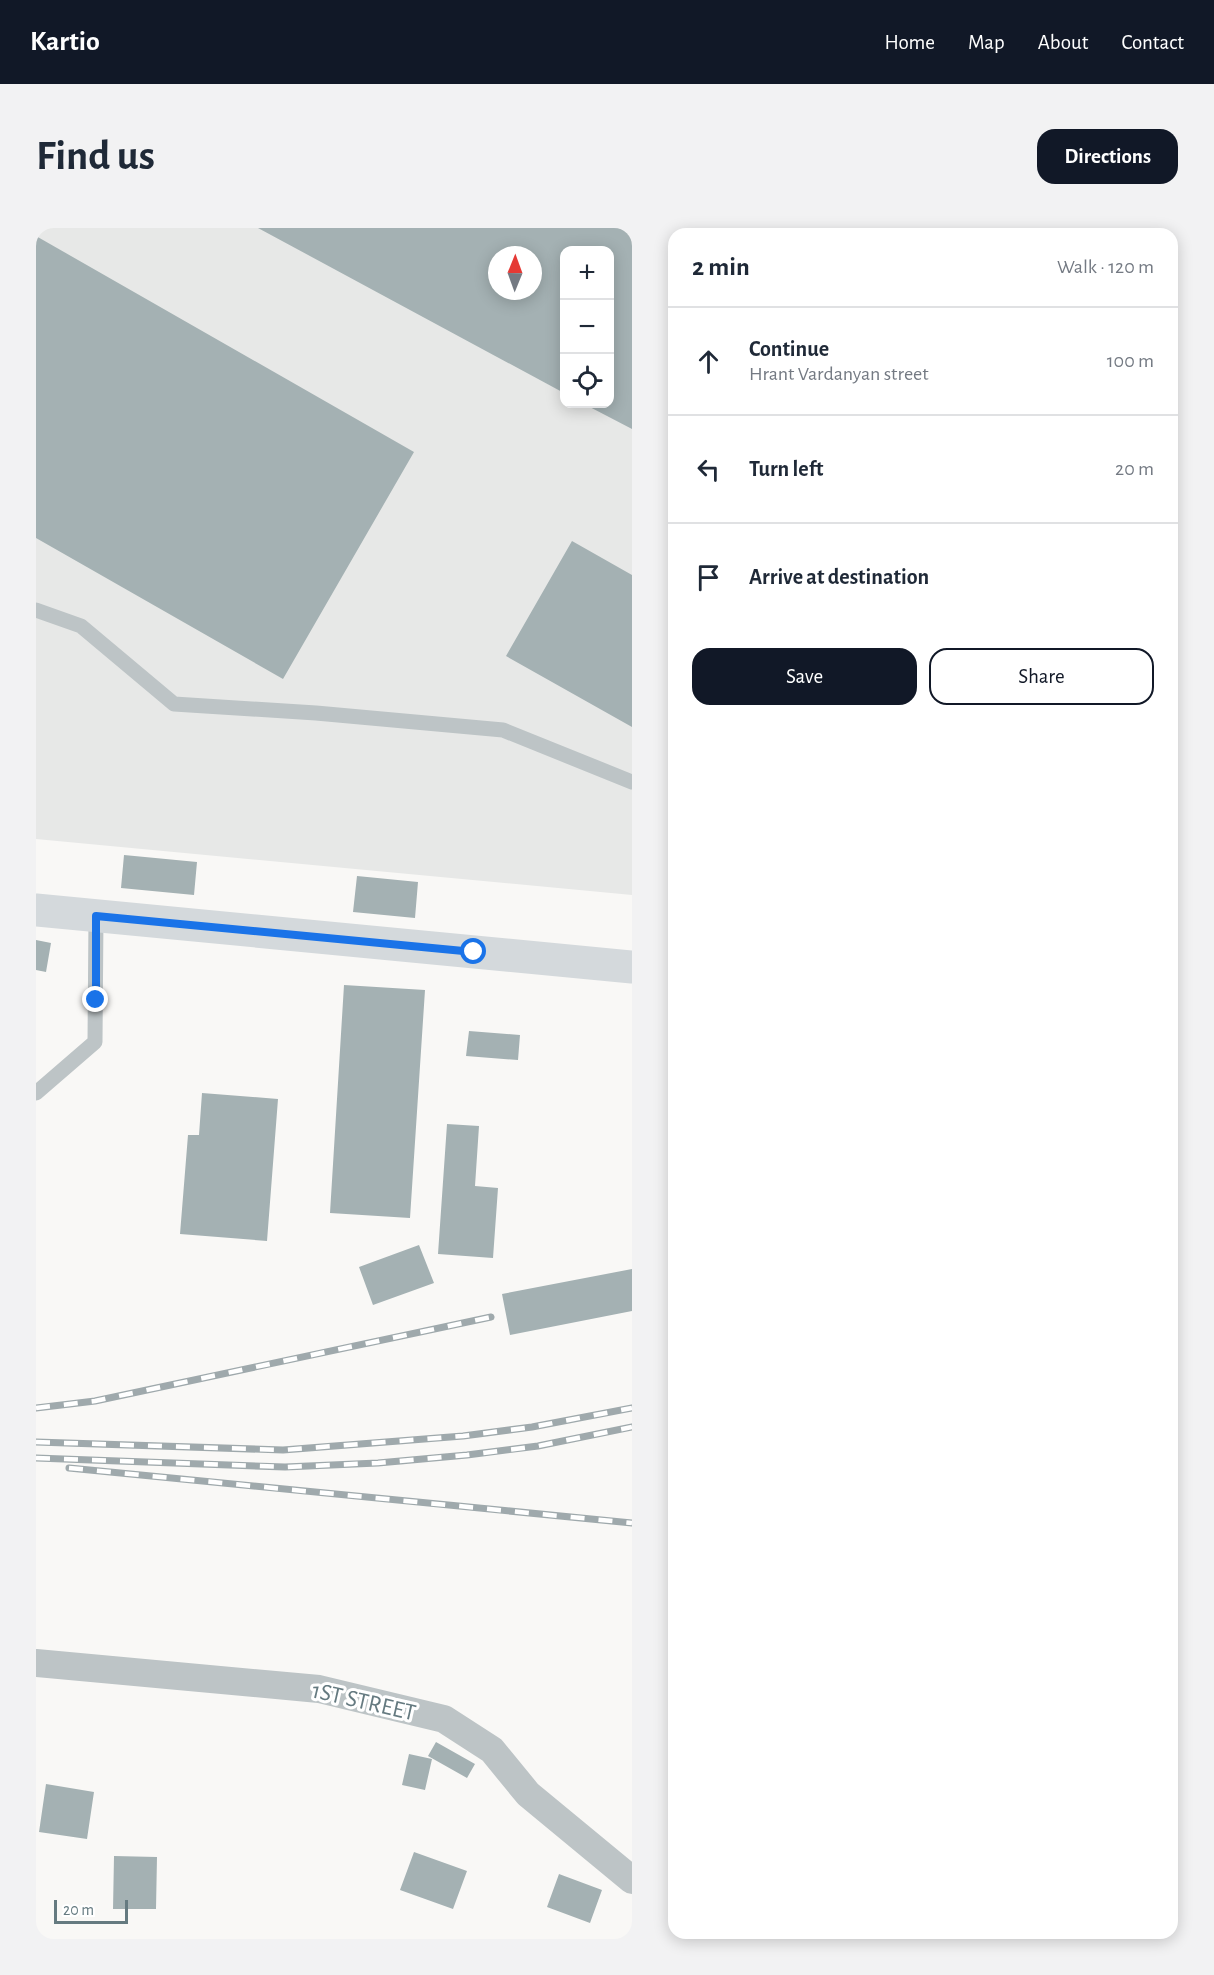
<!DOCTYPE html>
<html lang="en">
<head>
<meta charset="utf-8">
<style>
	:root { --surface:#fff; --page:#f2f2f3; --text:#1f2937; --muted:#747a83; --line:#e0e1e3; --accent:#111827 }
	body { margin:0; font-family:"Alegreya Sans",sans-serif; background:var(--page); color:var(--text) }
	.controls { position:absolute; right:18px; top:18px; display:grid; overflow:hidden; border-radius:12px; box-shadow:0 3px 15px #0003 }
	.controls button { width:54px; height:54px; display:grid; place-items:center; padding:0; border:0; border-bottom:2px solid var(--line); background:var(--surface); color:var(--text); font:30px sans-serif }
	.compass { position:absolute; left:452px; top:18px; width:54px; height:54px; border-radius:50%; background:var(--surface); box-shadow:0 3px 15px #0003; rotate:1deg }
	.scale { position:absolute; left:18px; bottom:15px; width:74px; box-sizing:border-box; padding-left:6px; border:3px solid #657a80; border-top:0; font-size:16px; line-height:21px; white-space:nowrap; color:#657a80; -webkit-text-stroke:4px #fff; paint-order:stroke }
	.stop { position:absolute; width:18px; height:18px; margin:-14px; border:4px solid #1a73e8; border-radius:50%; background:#fff }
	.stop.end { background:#1a73e8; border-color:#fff; box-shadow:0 2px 6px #0008 }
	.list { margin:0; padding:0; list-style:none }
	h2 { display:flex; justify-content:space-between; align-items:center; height:78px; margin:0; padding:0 24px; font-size:26px }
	h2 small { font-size:20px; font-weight:400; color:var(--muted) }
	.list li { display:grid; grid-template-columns:39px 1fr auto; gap:18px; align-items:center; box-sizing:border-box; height:108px; padding:0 24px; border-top:2px solid var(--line) }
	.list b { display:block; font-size:22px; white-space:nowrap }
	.list p { margin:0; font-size:20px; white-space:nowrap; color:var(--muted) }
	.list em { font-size:20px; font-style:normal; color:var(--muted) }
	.actions { display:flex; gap:12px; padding:18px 24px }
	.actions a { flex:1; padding:14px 0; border:2px solid var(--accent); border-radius:18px; text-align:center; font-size:21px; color:var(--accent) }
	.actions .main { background:var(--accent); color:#fff }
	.icon { flex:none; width:33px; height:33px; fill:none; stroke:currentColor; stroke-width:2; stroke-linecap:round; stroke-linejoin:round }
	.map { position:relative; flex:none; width:596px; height:1711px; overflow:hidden; border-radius:18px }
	header { display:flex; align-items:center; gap:36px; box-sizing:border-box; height:84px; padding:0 30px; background:var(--accent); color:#fff }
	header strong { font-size:28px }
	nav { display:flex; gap:33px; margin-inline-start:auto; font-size:21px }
	.intro { display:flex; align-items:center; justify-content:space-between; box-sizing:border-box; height:144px; padding:0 36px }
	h1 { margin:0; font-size:42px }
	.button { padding:15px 27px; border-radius:18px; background:var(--accent); color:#fff; font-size:21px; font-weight:700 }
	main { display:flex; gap:36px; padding:0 36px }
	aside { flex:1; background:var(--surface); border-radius:18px; box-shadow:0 3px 15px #0003 }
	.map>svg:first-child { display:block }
</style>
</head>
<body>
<header>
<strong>Kartio</strong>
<nav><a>Home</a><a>Map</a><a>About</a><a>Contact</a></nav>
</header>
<div class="intro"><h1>Find us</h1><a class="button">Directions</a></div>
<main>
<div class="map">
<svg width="596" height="1711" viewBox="0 0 596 1711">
	<rect width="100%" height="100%" fill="#f9f8f6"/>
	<path fill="#e7e8e7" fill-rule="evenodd" d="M0 0H596V667L0 611ZM528 22H574V176H528ZM461 27H497V63H461Z"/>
	<path fill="#a4b1b3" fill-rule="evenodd" d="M222 0H596V201L548 176H574V22H528V165ZM461 27H497V63H461Z
		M0 8 378 224 247 451 0 310Z
		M536 313 596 347V499L470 428Z
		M88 627 161 634 158 667 85 660Z
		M321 648 382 654 379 690 317 684Z
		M0 712 15 715 10 744 0 742Z
		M308 757 389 762 374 990 294 985Z
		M433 803 484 807 482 832 430 828Z
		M166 865 242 871 231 1013 144 1006 152 907H163Z
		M411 896 443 898 439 958 462 960 457 1030 402 1026Z
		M383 1017 398 1055 337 1077 323 1039Z
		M596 1041V1083L474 1107 466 1066Z
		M400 1514 439 1536 431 1550 392 1528Z
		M373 1526 396 1531 389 1562 366 1557Z
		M10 1556 58 1564 51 1611 3 1604Z
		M378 1624 431 1643 417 1681 364 1662Z
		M78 1628 121 1629 120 1681H77Z
		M523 1646 566 1662 554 1695 511 1679Z"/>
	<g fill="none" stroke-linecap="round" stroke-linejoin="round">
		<path stroke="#bdc4c6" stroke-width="15" d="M0 382 45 398 138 476 280 485 467 502 596 554
			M0 865 59 814 60 688"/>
		<path stroke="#bdc4c6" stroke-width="28" d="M0 1435 283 1461 408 1491 456 1522 492 1566 596 1652"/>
		<path stroke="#d4d9dc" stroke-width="33" d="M0 682 596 739"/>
		<defs>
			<path id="rail" d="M0 1180 59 1173 455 1089
				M0 1214 247 1222 427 1208 496 1199 596 1180
				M0 1230 249 1239 342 1235 431 1227 502 1218 596 1199
				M33 1240 596 1295"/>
		</defs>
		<use href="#rail" stroke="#9fa9ac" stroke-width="7"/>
		<use href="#rail" stroke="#fff" stroke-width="4.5" stroke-dasharray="14" stroke-linecap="butt"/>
	</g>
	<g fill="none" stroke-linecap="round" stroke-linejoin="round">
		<path stroke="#1a73e8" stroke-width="8" d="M60 772V688L438 724"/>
	</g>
	<g text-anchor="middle" stroke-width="6" stroke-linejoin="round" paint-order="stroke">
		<g font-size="24" fill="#657a80" stroke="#fff">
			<text transform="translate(328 1473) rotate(13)" y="8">1ST STREET</text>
		</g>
	</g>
</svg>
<div class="controls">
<button>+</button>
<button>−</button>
<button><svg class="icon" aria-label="locate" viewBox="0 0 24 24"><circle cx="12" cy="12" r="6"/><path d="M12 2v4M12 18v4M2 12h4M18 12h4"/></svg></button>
</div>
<svg class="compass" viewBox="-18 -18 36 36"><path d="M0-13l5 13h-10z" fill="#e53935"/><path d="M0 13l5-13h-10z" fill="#747a83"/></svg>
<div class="scale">20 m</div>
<div class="stop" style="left:438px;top:724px"></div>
<div class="stop end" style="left:60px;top:772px"></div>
</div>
<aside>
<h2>2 min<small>Walk · 120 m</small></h2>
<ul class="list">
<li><svg class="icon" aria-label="ahead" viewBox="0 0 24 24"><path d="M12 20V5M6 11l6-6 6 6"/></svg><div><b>Continue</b><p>Hrant Vardanyan street</p></div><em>100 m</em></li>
<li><svg class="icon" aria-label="left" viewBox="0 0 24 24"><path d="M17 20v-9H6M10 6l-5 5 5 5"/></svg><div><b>Turn left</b></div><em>20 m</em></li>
<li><svg class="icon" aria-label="arrive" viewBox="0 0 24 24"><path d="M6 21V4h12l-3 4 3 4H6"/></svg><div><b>Arrive at destination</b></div></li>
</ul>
<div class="actions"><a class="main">Save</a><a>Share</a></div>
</aside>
</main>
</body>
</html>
